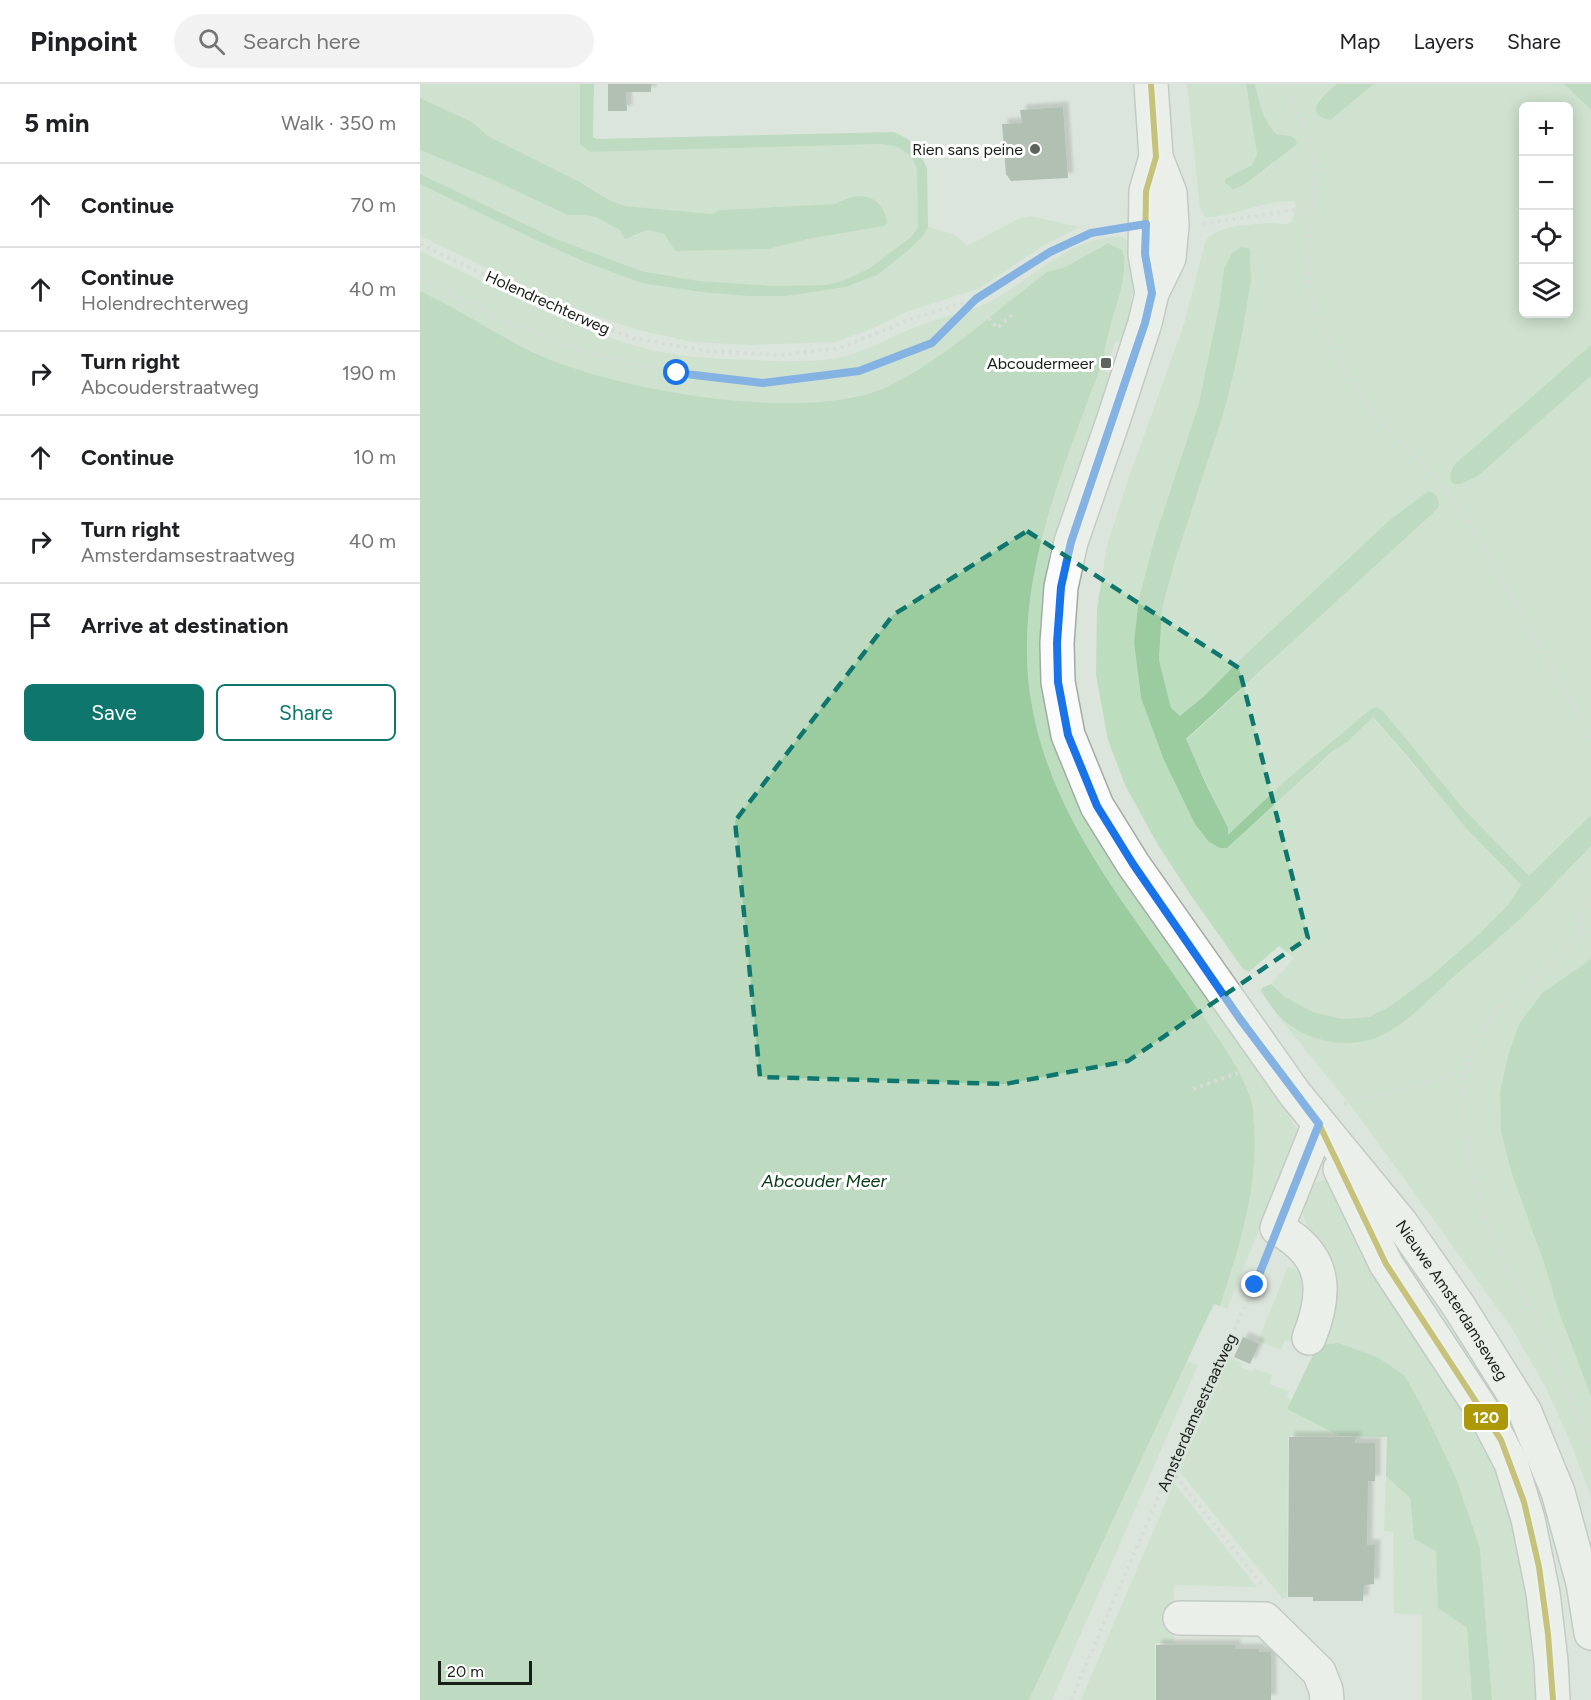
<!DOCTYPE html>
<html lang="en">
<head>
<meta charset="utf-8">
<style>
	:root { --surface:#fff; --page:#f2f2f2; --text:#202124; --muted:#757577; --line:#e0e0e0; --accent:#0f766e }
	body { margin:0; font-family:Figtree,sans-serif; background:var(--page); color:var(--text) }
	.controls { position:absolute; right:18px; top:18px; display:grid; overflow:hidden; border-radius:9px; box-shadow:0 3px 15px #0003 }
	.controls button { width:54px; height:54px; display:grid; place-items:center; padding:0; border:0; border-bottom:2px solid var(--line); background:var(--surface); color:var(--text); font:30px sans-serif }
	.scale { position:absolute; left:18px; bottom:15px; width:94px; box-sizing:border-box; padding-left:6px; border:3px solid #181e18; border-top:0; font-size:16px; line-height:21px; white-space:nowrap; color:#181e18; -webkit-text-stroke:4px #fff; paint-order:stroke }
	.stop { position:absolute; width:18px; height:18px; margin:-14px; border:4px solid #1a73e8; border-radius:50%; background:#fff }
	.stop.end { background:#1a73e8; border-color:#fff; box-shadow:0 2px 6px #0008 }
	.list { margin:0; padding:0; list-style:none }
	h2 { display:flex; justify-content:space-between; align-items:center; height:78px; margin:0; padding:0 24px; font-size:26px }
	h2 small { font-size:20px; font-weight:400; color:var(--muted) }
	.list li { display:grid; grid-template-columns:39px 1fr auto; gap:18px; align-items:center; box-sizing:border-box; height:84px; padding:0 24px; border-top:2px solid var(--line) }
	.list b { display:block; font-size:22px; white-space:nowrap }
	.list p { margin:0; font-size:20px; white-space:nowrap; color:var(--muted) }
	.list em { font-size:20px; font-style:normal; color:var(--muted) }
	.actions { display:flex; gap:12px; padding:18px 24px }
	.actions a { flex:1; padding:14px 0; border:2px solid var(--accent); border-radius:9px; text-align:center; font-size:21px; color:var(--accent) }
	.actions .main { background:var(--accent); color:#fff }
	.icon { flex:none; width:33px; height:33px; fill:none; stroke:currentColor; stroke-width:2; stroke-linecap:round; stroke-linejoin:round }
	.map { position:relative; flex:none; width:1171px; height:1616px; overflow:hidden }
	header { display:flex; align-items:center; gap:36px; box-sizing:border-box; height:84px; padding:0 30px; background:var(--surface); border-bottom:2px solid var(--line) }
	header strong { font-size:28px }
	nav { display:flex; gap:33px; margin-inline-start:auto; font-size:21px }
	.search { width:420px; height:54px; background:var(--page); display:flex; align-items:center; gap:15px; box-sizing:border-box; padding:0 21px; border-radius:33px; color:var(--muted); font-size:22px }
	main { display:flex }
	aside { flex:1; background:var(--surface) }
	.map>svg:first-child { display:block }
</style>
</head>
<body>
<header>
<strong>Pinpoint</strong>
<div class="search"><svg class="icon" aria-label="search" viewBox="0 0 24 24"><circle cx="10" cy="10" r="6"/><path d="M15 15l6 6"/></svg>Search here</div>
<nav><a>Map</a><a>Layers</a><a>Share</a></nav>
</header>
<main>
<aside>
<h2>5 min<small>Walk · 350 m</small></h2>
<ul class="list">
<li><svg class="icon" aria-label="ahead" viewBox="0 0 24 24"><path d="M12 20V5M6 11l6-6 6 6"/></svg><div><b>Continue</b></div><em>70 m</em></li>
<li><svg class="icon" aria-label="ahead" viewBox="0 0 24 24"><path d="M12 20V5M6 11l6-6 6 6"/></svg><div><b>Continue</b><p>Holendrechterweg</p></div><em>40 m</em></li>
<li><svg class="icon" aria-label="right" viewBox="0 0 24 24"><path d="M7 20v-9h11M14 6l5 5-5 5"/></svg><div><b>Turn right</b><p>Abcouderstraatweg</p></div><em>190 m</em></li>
<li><svg class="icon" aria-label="ahead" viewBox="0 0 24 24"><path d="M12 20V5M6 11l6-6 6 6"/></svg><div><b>Continue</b></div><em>10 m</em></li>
<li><svg class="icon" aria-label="right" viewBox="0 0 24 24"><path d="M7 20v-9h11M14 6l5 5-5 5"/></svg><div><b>Turn right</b><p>Amsterdamsestraatweg</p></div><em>40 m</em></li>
<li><svg class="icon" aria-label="arrive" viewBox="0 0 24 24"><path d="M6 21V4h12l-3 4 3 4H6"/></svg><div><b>Arrive at destination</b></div></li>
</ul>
<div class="actions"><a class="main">Save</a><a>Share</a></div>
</aside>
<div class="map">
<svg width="1171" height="1616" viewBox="0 0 1171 1616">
	<defs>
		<filter id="shadow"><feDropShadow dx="5.5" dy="-5.5" stdDeviation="1.5" flood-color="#0004"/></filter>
	</defs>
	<rect width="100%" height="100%" fill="#dce5dc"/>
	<path fill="#bcdebf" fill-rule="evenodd" d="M0 0H160V60L170 68 464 60 478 63 491 71 497 84 498 143 491 153 450 184 423 197 406 201 355 202 279 197 221 187 134 154 0 90V66L71 95 146 131H162L176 133 214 153 228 146 244 150 255 167 349 165 388 155 463 142 426 113 415 120 299 126 292 130 205 122 189 116 160 98 68 52 52 38 0 14Z
		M767 0H826L837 72 832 81 805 95 813 106 827 99 853 80 870 52 856 50C843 35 839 19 835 0H917L899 15 909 36 954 0H1144L1171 26V261L1035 380 1030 388 1058 392 1171 292V731L1109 793 1042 723 963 628 955 624 951 625 867 695 808 752 798 724 766 656 1012 430 924 480 826 570 783 613 760 632 751 625 739 576 742 525 754 480 803 331 813 292 823 246 831 196 830 165 804 185 799 222 779 319 736 450 714 559 721 614 743 674 807 764 952 633C1002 689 1047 749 1101 801L1090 820 1060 849 1012 891 969 923 949 933 923 935 893 928 865 913 851 900 874 874 859 862 829 888 823 885 772 813 738 761 705 701 688 656 676 591 677 525 687 461 707 399 764 240 785 158C797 140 829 141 849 139 857 139 865 142 872 138L876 120 874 117C843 116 815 133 785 133L780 125ZM1104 22H1148V230H1104Z
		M0 100 116 156 165 178 221 199 281 208 328 212H367L426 203 457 191 503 152 508 143 534 150 547 162 598 135 610 132 660 143 621 163 560 204 489 227 453 244 416 258 330 261 272 258 214 245 142 220 0 152Z
		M698 152C705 154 713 158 715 166 719 185 707 238 704 259L696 257 685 287 692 291C675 335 659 379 644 423 637 444 629 466 626 488 613 563 621 641 653 710 678 764 717 813 751 862 794 922 837 983 877 1045V1051L807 1225 800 1222C819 1164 839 1102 834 1041 833 1034 834 1027 832 1020 825 989 792 945 773 918 705 818 624 727 609 602 596 487 646 378 684 273L686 257 698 216 705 177 697 163 688 159 683 161 645 183 627 188C577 225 527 277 469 302 384 339 207 310 124 273 82 254 41 229 0 207V167C72 201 142 241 220 263 255 273 296 275 332 276 357 277 399 279 422 273 449 266 472 252 498 242 517 234 538 230 558 223 607 203 642 155 698 152Z
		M1171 762V875L1122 909 1099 940 1088 972 1080 1008 1081 1048 1092 1090 1124 1179 1139 1228 1171 1313V1414L1152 1362 1125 1302 1091 1243 935 1027 858 932 874 945 902 956 1031 896 1062 869Z
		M906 1096 912 1098 1084 1385 1125 1616H1072L1060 1464 1036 1394 1005 1328 985 1292 902 1261 893 1271 906 1238 896 1164 881 1126 890 1102 899 1097Z
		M868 1183 880 1187 889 1193 879 1260 865 1256 861 1266 838 1257Z
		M810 1273 822 1279 821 1283 832 1288 834 1284 852 1291 849 1300 869 1307 867 1313 871 1316 867 1325 920 1352H868L867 1514H862L759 1387Z
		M767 1277 778 1281 632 1616H609Z
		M966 1392 990 1414 994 1455 1016 1467 1018 1524 1047 1544 1052 1616H1002V1531L974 1529 973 1448 964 1447Z
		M754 1399 837 1503 754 1501V1559H735V1616H661Z"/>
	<path fill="#9acca0" d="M160 0H174L173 53 177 55 474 48 488 55 498 66 507 84 508 143 503 152 484 170 457 191 426 203 367 212H328L281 208 221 199 165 178 116 156 0 100V90L134 154 221 187 279 197 355 202 405 201 423 197 450 184 491 153 498 143 497 84 490 71 478 63 463 60 170 68 160 60Z
		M826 0H835C839 19 843 35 856 50L870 52 875 55 877 60 827 99 813 106 805 98V95L832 81 837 71Z
		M917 0H954L910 36C880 29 906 9 917 0Z
		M1144 0H1171V26Z
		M0 14 52 38 68 52 160 98 189 116 205 122 292 130 299 126 415 120C436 107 462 109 467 138L464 142 388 155 349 165 255 167 244 150 228 146 205 155 200 146 176 133 162 131H147L71 95 0 66Z
		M688 159 702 166 704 171C707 206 687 239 684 273 646 379 596 487 609 602 624 727 705 818 773 918 792 945 825 989 832 1020 834 1027 833 1034 834 1041 839 1102 819 1164 800 1222L794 1220 782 1245 609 1616H0V207C42 227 81 254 124 273 204 308 394 341 473 300 530 271 576 226 627 188L645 183Z
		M822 163 830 165 831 196 823 246 813 292 803 331 754 480 742 525 739 576 751 624 760 632 783 613 826 570 971 435 1009 407C1017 410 1018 413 1019 422L1012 430 766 655 786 700 808 744V751L867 695 951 625 956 623 963 627 1042 723 1109 792 1171 731V762C1147 786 1125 811 1101 834 1077 856 1053 876 1029 897 1007 917 978 949 949 956 919 964 882 955 860 933 853 926 847 916 841 907L842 904 851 900 865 913 893 928 923 935 949 933 969 923 1012 891 1060 849 1089 820 1101 801 1046 744 988 673 953 633 928 657 913 667 807 764H800L789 758 775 740 743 674 721 614 714 559 719 514 736 450 779 319 799 222 804 185 812 169Z
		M1171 261V292L1058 392 1040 400H1033C1027 392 1031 387 1035 380Z
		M1171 875V1313L1139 1228 1124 1179 1092 1090 1081 1048 1080 1008 1088 972 1099 940 1122 909Z
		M918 1259 959 1274 985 1292 1005 1328 1036 1394 1060 1464 1072 1616H1052L1047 1544 1018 1524 1016 1467 994 1455 990 1414 966 1392 967 1353 920 1352 867 1325 893 1271 902 1261Z"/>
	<path fill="#7f9082" filter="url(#shadow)" d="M188 0H231V8H206L207 27H188Z
		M643 23 648 94 591 97 586 90 582 40 602 39 600 26Z
		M823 1253 839 1260 830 1280 814 1273Z
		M869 1353H936L935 1359H955V1397H948L947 1461H955L954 1500 944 1501 943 1517H893V1513H868Z
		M736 1561H815V1565H839V1568H851V1616H736Z"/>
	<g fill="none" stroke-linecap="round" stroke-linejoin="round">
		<defs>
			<g id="minor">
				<path id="s2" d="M731 0 736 73 750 109 752 141 749 174 732 209 725 239 693 337 651 458 641 503 637 559 638 598 648 651 677 722 713 780 875 1010 981 1139 1038 1221 1105 1328 1138 1408 1163 1499 1171 1549"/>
				<path d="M732 209 725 170 726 107 736 73"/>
				<path d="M920 1085 966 1180 1068 1335 1091 1379 1108 1435 1123 1509 1131 1577 1133 1616"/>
				<path d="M889 1254C908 1206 906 1171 857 1144L899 1040"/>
				<path d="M760 1534 845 1535 899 1588 906 1606 907 1616"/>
			</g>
		</defs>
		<use href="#minor" stroke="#a3aaa3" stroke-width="36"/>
		<g stroke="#ced1ce" stroke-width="4" stroke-dasharray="3 4.5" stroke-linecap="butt">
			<path d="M865 0 891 60 897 87 888 168 891 209 900 240 924 283 952 326 1028 407 1053 444 1171 653"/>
			<path d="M783 140 893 123"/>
			<path d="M0 160 147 230 213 254 287 267 360 271 420 264 494 234 556 215 630 168 671 149 695 145"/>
			<path d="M0 192 85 237 161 267 257 289 343 299 439 287 512 259 555 216"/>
			<path d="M564 228 577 244 592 231"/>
			<path d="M1171 807 1161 831 1159 851 1114 896 1076 926 1060 951 1049 975 1042 1019 1051 1083 1064 1131 1080 1170 1111 1222 1171 1362"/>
			<path d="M1159 851 1171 847"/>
			<path d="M773 1005 818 989"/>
			<path d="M924 1020 1047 988"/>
			<path d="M751 1386 843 1502"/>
			<path id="s1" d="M651 1616 773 1333 835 1201 845 1175"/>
		</g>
		<use href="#minor" stroke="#fafbfa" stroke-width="33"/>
		<defs>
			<path id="bus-1" d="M731 0 736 73 726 107 725 170 732 209 725 239 651 458 641 503 637 559 638 598 648 651 677 722 713 780 768 860 856 984 899 1040 966 1180 1081 1356 1104 1418 1119 1483 1128 1550 1133 1616"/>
		</defs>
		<use href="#bus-1" stroke="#fff" stroke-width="10"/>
		<use href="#bus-1" stroke="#ac9808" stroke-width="6"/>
	</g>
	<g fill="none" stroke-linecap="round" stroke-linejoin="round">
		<path stroke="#1a73e8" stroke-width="8" d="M257 289 343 299 439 287 512 259 556 215 630 168 671 149 726 140 725 170 732 209 725 239 651 458 641 503 637 559 638 598 648 651 677 722 713 780 820 935 899 1040 835 1201"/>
	</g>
	<path d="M0 0H1171V1616H0ZM607 447 819 584 888 854 708 977 585 1000 340 993 315 737 473 531Z" fill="#dce5dc" fill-opacity=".55" fill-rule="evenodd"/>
	<path fill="none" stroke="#0f766e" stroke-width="4.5" stroke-dasharray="12 8" stroke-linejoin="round" d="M607 447 819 584 888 854 708 977 585 1000 340 993 315 737 473 531Z"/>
	<g fill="#5d645d" stroke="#fff" stroke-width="2">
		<circle cx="615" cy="65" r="6"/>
		<rect x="680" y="273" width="12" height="12" rx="3"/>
	</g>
	<g text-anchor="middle" stroke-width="6" stroke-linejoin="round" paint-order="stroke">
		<g font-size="16" fill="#181e18" stroke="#fff" text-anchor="end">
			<text x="603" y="71">Rien sans peine</text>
			<text x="674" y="285">Abcoudermeer</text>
		</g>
		<g font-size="16" fill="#181e18" stroke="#fff">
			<text transform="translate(128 218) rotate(24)" y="6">Holendrechterweg</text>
			<text dy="6" stroke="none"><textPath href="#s2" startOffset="1359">Nieuwe Amsterdamseweg</textPath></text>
			<text dy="6" stroke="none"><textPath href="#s1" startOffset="314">Amsterdamsestraatweg</textPath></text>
		</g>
		<g font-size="18" font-style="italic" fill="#053a14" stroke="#fff">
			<text x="404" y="1103">Abcouder Meer</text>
		</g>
	</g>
	<rect stroke="#fff" stroke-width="2" x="1043" y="1319" width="46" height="28" rx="6" fill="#ac9808"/>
	<g font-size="16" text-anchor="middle" font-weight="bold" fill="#fff">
		<text x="1066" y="1339">120</text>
	</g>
</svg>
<div class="controls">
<button>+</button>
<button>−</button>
<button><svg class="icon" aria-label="locate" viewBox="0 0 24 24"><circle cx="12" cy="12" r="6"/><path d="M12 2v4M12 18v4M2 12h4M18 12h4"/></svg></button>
<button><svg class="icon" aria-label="layers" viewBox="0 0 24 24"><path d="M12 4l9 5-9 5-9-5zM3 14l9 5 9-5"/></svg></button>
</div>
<div class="scale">20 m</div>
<div class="stop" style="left:257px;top:289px"></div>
<div class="stop end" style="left:835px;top:1201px"></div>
</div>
</main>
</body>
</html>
